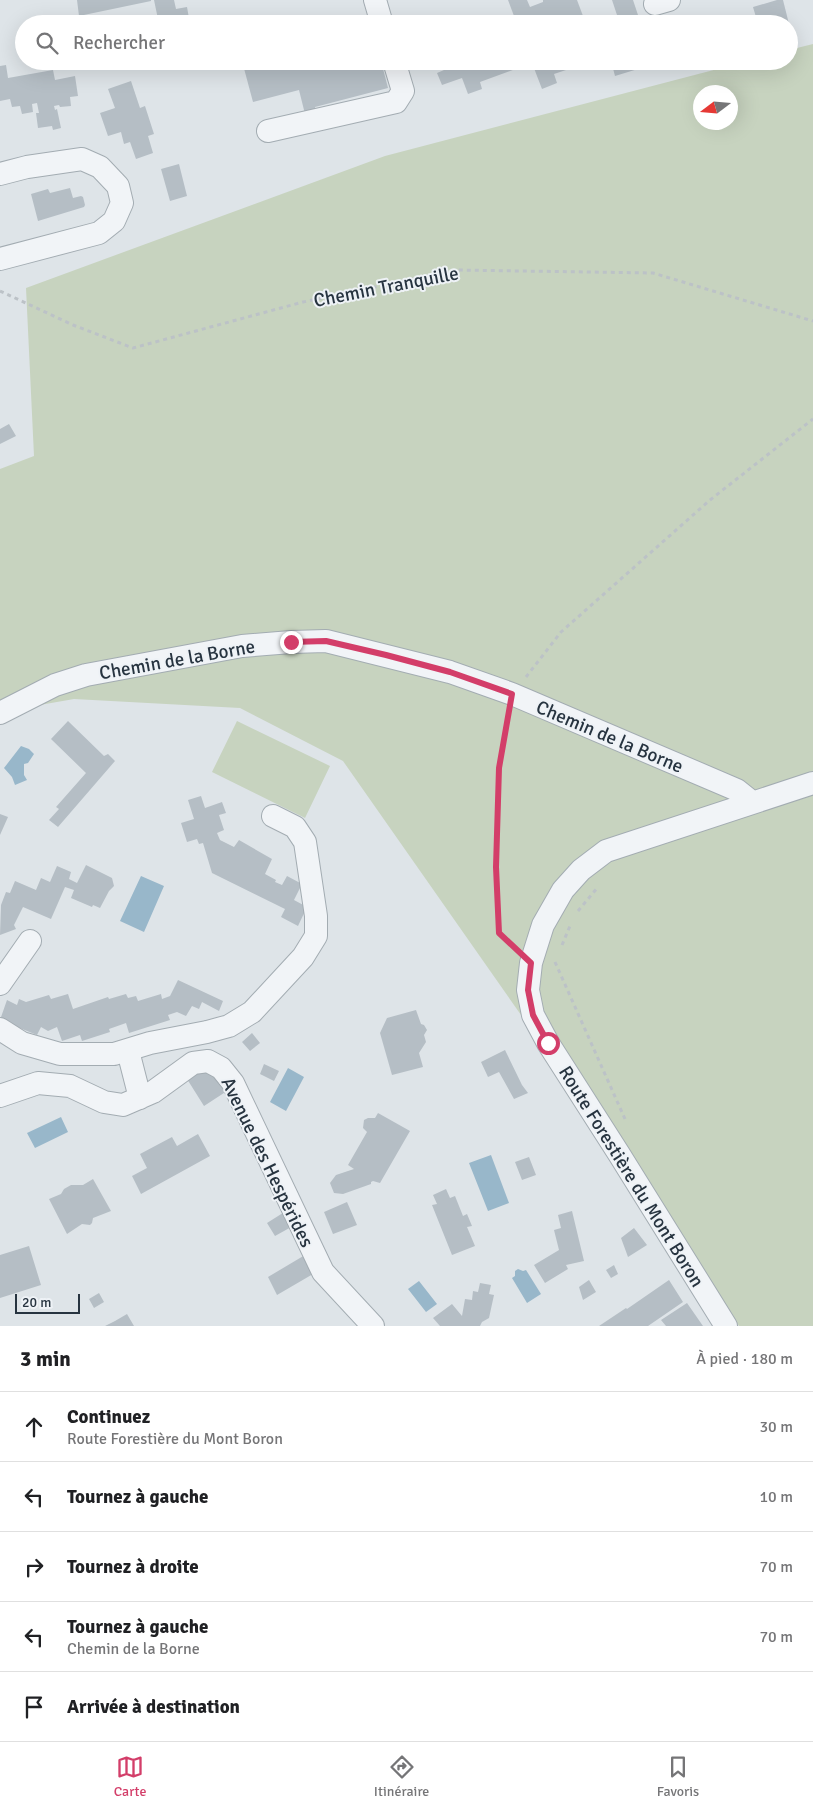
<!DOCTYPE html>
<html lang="fr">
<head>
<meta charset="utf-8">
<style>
	:root { --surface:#fff; --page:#f6f6f6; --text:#202124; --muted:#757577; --line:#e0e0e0; --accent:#d33e69 }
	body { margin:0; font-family:Signika,sans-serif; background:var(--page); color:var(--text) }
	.compass { position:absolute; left:693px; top:85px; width:45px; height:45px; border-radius:50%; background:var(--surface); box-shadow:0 5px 20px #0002; rotate:254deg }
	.scale { position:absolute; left:15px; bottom:12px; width:65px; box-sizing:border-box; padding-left:5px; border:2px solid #273440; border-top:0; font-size:14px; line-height:18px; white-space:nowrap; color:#273440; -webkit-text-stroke:4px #eef2f6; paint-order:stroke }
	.stop { position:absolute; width:15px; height:15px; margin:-11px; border:4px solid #d33e69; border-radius:50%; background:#fff }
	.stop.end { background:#d33e69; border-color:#fff; box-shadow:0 1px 5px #0008 }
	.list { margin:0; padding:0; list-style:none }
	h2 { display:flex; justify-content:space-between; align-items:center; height:65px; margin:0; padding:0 20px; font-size:21px }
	h2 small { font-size:16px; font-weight:400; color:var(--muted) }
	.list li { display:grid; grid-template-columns:32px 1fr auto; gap:15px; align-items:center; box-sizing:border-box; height:70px; padding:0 20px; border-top:1px solid var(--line) }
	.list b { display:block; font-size:19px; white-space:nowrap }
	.list p { margin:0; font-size:16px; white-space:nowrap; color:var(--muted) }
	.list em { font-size:16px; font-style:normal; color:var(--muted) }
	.icon { flex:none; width:28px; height:28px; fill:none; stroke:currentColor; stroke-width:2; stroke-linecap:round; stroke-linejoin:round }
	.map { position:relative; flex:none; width:813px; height:1326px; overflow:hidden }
	.search { position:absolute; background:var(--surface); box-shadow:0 5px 20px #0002; left:15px; right:15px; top:15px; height:55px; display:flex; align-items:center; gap:12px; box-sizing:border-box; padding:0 18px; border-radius:28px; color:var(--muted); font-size:19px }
	.sheet { height:415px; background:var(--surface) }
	nav { display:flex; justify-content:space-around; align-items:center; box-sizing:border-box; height:70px; border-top:1px solid var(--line); background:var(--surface); font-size:14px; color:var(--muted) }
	nav a { display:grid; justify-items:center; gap:2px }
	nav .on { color:var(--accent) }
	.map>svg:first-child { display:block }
</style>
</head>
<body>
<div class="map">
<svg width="813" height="1326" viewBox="0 0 813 1326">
	<rect width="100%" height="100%" fill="#dee4e8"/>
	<path fill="#c7d3bf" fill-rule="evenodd" d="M813 44V1326H739L343 761 240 708 74 699 0 712V469L34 456 26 288 385 156 748 61H789V50ZM700 92H730V122H700Z
		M237 721 330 766 305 818 212 772Z"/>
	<path fill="#98b7ca" d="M21 746 29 749 34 754 28 763 24 764V775L27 780 15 785 12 777 4 768Z
		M141 876 164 886 144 932 120 921Z
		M288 1068 304 1077 286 1111 270 1102Z
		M61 1117 68 1132 35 1148 27 1133Z
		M491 1155 509 1203 488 1211 469 1163Z
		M518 1269 523 1271 526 1270 541 1294 527 1303 512 1278 515 1276V1271Z
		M419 1281 437 1304 426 1312 408 1289Z"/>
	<path fill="#b5bec5" d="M77 0H151V1L79 16Z
		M154 0H174L176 9 187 7 190 24H159Z
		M508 0H527L530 7 543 2V0H577L586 24H517Z
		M612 0H633L641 24H620Z
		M777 0H783L789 24H758L753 7Z
		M242 61H381L388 88 315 107 316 112 305 114 299 90 253 102Z
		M449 61H590V62L554 74 557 83 542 89 532 63 480 82 482 89 468 94 462 78 442 85 437 73 444 70 442 64Z
		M611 61H650L651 65 615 76Z
		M6 65 8 78 53 70 55 80 75 76 78 96 70 97 71 106 60 107 59 105 54 106 55 110 57 109 61 128 53 130 52 126 38 128 36 113H39L37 103 32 104 33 112 22 114 20 106 12 107 10 99 0 101V66Z
		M131 81 140 108 145 106 154 134 148 136 153 153 136 159 130 142 124 144 121 132 108 136 100 113 115 108 108 89Z
		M179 164 187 196 170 201 161 169Z
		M70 188 73 198 81 196 83 197 85 205 84 207 38 221 31 194 48 189 50 193Z
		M9 424 16 436 0 444V429Z
		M68 721 104 756 108 754 115 761 58 827 49 820 59 809 56 807 86 773 51 739Z
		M201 796 205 808 222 802 226 813 219 815 224 830 217 833 220 840 234 847 239 840 272 859 265 874 276 880 275 882 282 885 287 876 302 884 294 900 307 907 298 926 281 917 285 909 212 873 203 843 199 844 197 839 187 842 181 823 194 819 188 800Z
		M0 814 8 817 0 835Z
		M86 865 112 878 114 886 109 891 100 908 93 905 92 907 71 898 74 890 65 887 51 919 23 907 14 925 16 929 0 935 1 905 6 892 10 893 15 881 36 890 41 878 50 882 57 866 71 872 69 879 77 883Z
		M178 980 223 1001 219 1011 202 1002 199 1009 192 1006 186 1016 177 1012 168 1015 170 1020 129 1033 126 1023 109 1029 110 1032 82 1041 80 1035 62 1041 57 1027 48 1031 41 1027 37 1035 0 1020 7 1000 17 1005 19 999 26 1002 49 995 51 999 68 994 73 1009 108 997 109 999 126 994 128 998 136 996 138 1001 161 994 162 999 170 996Z
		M416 1010 421 1024 424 1025 427 1030 424 1035 426 1042 419 1053 423 1067 392 1075 380 1033 387 1018Z
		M252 1033 260 1043 250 1051 242 1042Z
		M505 1050 522 1085 528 1093 514 1099 499 1072 488 1077 481 1062Z
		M264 1064 279 1071 274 1081 260 1074Z
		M208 1070 227 1091 204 1106 187 1079 196 1072Z
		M378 1113 410 1131 380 1183 373 1181 371 1182V1184L343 1194 334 1193 330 1183 336 1175 354 1169 348 1165 367 1132 363 1128 364 1120 368 1118H375Z
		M198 1134 210 1156 141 1194 132 1176 147 1168 140 1154 172 1137 177 1146Z
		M529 1157 536 1175 522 1180 515 1162Z
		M93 1179 111 1211 93 1218 92 1223 90 1225 82 1224 67 1234 49 1199 61 1194 64 1189 71 1185H83Z
		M446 1189 450 1198 455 1196 463 1216 467 1214 472 1226 467 1227 475 1246 452 1255 432 1205 437 1204 433 1195Z
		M347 1202 357 1225 333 1234 324 1212Z
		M286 1211 293 1226 275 1236 267 1223Z
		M572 1211 584 1261 566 1265 568 1269 545 1283 534 1265 559 1250 554 1230 561 1228 558 1215Z
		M634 1228 647 1245 628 1257 621 1238Z
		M29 1246 41 1285 0 1298V1255Z
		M305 1255 313 1274 277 1295 268 1277Z
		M614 1265 618 1274 611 1278 606 1270Z
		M589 1280 596 1292 583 1300 579 1287Z
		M669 1280 683 1302 648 1326H599L626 1308 627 1309Z
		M480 1283 491 1285 489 1294 494 1295 489 1318 482 1322 480 1326H440L433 1318 452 1304 462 1316 465 1299 472 1300 473 1291 478 1292Z
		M99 1293 104 1302 94 1308 89 1299Z
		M687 1303 703 1326H666L661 1320Z
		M127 1314 134 1326H105L115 1321Z"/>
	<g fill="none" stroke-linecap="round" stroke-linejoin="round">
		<defs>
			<path id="minor" d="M375 0 382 24
				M655 4 669 0
				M268 131 396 102 403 91 394 61
				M0 174 27 167 82 159 100 167 118 186 122 203 114 221 99 233 0 259
				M0 713 55 685 86 675 242 646 291 642 326 641 450 672 512 694 737 790 752 802
				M0 984 30 941
				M0 1029 22 1043 60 1054H114L150 1043 207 1032 229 1026 252 1012 303 957 316 936V916L305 842 295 827 273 816
				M128 1051 140 1098
				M0 1096 38 1083 70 1086 104 1102 123 1105 153 1092 193 1063 208 1061 221 1068 233 1083 323 1272 373 1326
				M726 1326 619 1154 548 1043 533 1015 528 990 531 963 543 925 563 890 581 870 606 851 813 783"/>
		</defs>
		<use href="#minor" stroke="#a3acb2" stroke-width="24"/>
		<path stroke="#bcc2c7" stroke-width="3" stroke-dasharray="4 4" stroke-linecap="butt" d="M0 291 73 325 133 348 303 302 457 270 653 273 813 321
			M526 677 561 632 710 500 813 419
			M509 716 499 768 496 867 499 933 514 947
			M578 911 598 887
			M562 945 570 926
			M555 962 625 1119"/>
		<use href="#minor" stroke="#f1f4f7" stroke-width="22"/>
	</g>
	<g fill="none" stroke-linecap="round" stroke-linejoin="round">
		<path stroke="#d33e69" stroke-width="6" d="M291 642 326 641 386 655 450 672 512 694 499 768 496 867 499 933 531 963 528 990 533 1015 548 1043"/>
	</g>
	<g text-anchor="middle" stroke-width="4" stroke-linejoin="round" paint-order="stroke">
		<g font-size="19" fill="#273440" stroke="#eef2f6">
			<text transform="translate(386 286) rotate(-11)" y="7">Chemin Tranquille</text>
			<text transform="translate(177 659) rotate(-10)" y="7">Chemin de la Borne</text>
			<text transform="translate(610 736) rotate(23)" y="7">Chemin de la Borne</text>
			<text transform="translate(268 1162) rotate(64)" y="7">Avenue des Hespérides</text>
			<text transform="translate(632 1176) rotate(58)" y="7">Route Forestière du Mont Boron</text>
		</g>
	</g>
</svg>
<svg class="compass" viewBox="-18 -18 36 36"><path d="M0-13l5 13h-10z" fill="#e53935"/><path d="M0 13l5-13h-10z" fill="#757577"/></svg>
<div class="scale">20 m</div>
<div class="stop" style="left:548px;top:1043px"></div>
<div class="stop end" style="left:291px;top:642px"></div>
<div class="search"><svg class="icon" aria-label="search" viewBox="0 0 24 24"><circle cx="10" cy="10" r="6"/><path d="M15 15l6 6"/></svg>Rechercher</div>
</div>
<section class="sheet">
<h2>3 min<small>À pied · 180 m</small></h2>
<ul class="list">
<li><svg class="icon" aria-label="ahead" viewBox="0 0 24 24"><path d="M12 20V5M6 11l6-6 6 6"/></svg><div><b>Continuez</b><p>Route Forestière du Mont Boron</p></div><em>30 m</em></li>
<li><svg class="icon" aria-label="left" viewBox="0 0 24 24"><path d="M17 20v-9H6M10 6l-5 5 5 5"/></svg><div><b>Tournez à gauche</b></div><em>10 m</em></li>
<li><svg class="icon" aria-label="right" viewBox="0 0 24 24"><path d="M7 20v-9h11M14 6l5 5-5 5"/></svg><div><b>Tournez à droite</b></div><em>70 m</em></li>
<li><svg class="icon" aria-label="left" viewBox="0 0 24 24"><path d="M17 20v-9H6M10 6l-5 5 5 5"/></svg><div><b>Tournez à gauche</b><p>Chemin de la Borne</p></div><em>70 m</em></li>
<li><svg class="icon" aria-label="arrive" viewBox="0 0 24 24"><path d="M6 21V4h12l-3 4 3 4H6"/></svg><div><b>Arrivée à destination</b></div></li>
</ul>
</section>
<nav>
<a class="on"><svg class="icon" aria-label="map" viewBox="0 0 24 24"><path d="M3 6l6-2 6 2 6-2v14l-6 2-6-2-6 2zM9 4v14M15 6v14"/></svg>Carte</a>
<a><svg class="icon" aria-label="directions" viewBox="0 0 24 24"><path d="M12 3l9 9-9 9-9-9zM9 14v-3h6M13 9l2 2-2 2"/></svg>Itinéraire</a>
<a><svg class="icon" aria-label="saved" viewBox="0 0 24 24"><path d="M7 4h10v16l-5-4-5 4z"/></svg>Favoris</a>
</nav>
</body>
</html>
